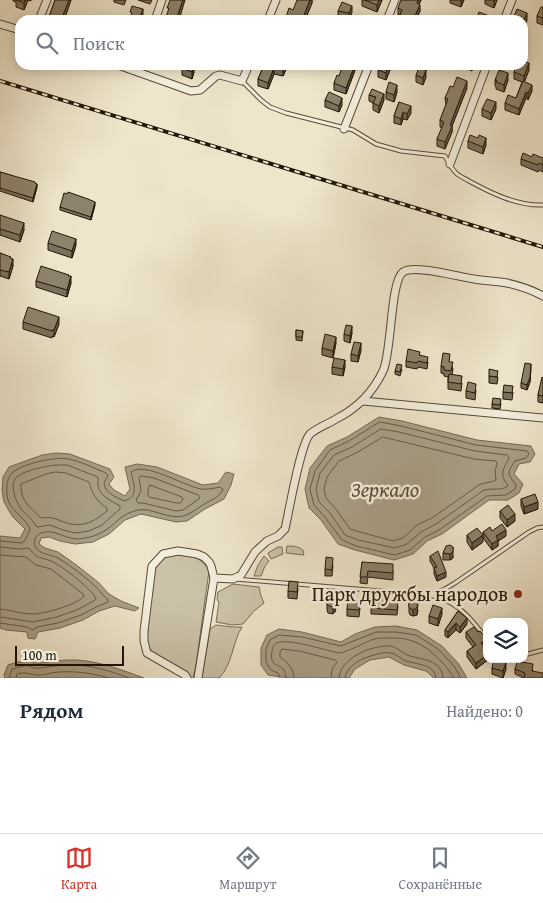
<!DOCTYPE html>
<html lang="ru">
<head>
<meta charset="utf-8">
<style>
	:root { --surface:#fff; --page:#f6f6f7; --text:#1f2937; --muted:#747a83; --line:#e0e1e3; --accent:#d93025 }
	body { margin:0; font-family:"Gentium Book Plus",serif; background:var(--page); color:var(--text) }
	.controls { position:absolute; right:15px; bottom:15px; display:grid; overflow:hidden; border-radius:10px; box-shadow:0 2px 12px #0003 }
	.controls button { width:45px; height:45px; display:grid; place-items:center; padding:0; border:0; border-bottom:1px solid var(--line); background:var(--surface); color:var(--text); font:25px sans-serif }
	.scale { position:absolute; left:15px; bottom:12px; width:109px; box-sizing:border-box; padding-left:5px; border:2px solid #231605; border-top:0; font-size:14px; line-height:18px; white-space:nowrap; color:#231605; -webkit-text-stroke:4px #f4eedd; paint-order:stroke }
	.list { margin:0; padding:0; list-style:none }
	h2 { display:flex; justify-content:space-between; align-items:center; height:65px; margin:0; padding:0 20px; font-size:21px }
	h2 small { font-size:16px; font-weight:400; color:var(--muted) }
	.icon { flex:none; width:28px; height:28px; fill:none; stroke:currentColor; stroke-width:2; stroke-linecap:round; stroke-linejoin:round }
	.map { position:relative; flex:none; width:543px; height:678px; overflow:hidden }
	.search { position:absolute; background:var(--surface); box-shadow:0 2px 12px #0003; left:15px; right:15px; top:15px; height:55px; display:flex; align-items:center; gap:12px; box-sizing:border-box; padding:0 18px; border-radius:15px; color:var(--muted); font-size:19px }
	.sheet { height:155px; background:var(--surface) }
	nav { display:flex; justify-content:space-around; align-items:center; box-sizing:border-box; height:70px; border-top:1px solid var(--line); background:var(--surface); font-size:14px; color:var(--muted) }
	nav a { display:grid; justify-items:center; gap:2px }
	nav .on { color:var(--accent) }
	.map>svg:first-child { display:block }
</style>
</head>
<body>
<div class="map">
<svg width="543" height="678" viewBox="0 0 543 678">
	<rect width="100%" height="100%" fill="#eee5cb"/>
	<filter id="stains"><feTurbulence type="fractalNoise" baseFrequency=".004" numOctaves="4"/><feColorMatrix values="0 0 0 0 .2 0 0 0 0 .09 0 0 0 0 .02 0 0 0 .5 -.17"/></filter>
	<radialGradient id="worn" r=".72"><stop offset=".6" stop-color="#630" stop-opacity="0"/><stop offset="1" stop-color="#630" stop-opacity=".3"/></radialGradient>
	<path fill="#cbc2a9" stroke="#776c57" d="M287 546C293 546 298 546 303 550L304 555 286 553Z
		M278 547H282L283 554 271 559 268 553Z
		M170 555C186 553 202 556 209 571L196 665 193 678H192L189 675 155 656C149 649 147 643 146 635L154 571 160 561Z
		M264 556 269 561 265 566 261 576H254L258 565Z
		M233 584 259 587 261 596 264 603 254 611 243 624 232 625 216 622 219 602 217 600 218 592Z
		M216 625 233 627H242C232 643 233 664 219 678H202L210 629Z"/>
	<path fill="#a99f88" stroke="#736854" d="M379 417 402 421 477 440 531 446 535 454 530 462 519 464 514 474 523 484 519 493 508 500H489L442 534 427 541 413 554 394 560 355 550 338 544 321 520 309 508 305 489 310 468 327 446 347 437Z
		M56 453 70 454 110 469 114 477 109 484 114 490 125 496 130 489 125 467 137 464 157 467 203 485 218 483 226 472 234 474 231 485 224 499 205 509 187 521 176 522 141 514 125 520 109 534 93 542 75 544 60 541 49 537 41 538 39 544 45 548 58 552 75 564 98 582 109 594 121 601 139 608 135 611 115 606 99 611 83 620 60 628 38 632 35 639 28 638 27 632 6 630 0 628V536L20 538 25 529 12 516 4 502 2 491 3 477 9 467 42 455Z
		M396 626 417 630 442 646 458 663 467 678H434L426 671 404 665 389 657 370 660 355 669 349 678H289L268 675 261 665V648L267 635 279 629 302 632 341 642 355 634 375 627Z
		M34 651 33 663C41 664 48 661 56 661 62 660 69 660 76 660 99 661 122 670 144 678H5L4 675 8 665 18 662H23L27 657V652Z"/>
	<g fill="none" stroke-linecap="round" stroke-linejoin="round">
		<path stroke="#665a46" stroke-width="1" d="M380 422 401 426 476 445 527 451 529 454 526 458 515 461C507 473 507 473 516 485L515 489 506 495 487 496 439 530 425 537 410 550 395 555 356 546 342 540 325 517 314 505 310 489 315 471 330 450 349 441Z
			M381 429 399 432 475 451 507 455 509 458C506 465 500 471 504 479 505 481 507 484 508 486 501 491 492 488 484 490L436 524 421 532 407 544 395 548 358 540 345 535 330 513 319 502 316 489 320 473 334 455 352 447Z
			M383 437 474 459 496 461 497 464 495 471 496 480C492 483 484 482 479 485L432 518 417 525 403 538 393 541 360 532 350 529 335 508 326 498 324 489 327 477 339 461 356 453Z
			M56 465H67L98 477C98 480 98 482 98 485 99 496 112 501 120 506V509L102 525 89 531 75 533 63 530 50 525 37 527C33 520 26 515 21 509 16 502 8 483 18 476 26 470 46 466 56 465Z
			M56 472 66 473 89 482C92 493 96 501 107 508V511C95 521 83 528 67 523 62 522 58 519 52 518 48 517 44 518 41 518 30 507 20 501 21 484L46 474Z
			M141 476 154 478 198 495 200 498 183 510 176 511 143 503H138L136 500 141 491 139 478Z
			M150 485 182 497 183 500 180 503H176L149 497C147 495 148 487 150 485Z
			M0 541 22 543 25 540 30 530C29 521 12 512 8 500 6 492 6 480 11 474 19 464 57 456 69 459 82 462 94 468 106 473L108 476C107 478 104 482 104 484 105 493 118 498 124 501 140 497 133 483 131 472 144 461 184 486 201 489 207 490 215 488 220 487L223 489C220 497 213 499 206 503 199 507 191 514 183 516 169 520 151 507 138 510 121 514 119 521 106 530 97 536 88 538 78 539 65 539 53 528 41 533 36 535 33 541 35 546 39 555 51 554 58 558 71 566 84 576 95 586 99 590 103 596 108 600V602L96 607 81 615 58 623 37 627 33 630 27 627 0 623
			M0 547 19 549 29 548C39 562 43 556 55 563 66 569 90 588 96 598L95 600 79 609 57 617 33 622 0 617
			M0 555 26 557 36 565 51 569 83 594 84 596C77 605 44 614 32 614 21 614 11 610 0 609
			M9 678 12 669 27 665C36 671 44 667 54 666 79 662 106 669 129 678
			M16 678 17 674C25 671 31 675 39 675 46 675 52 672 59 672 76 671 92 673 109 678
			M280 678 278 673 271 670 266 662V649L270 640 279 635 302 637 341 646 376 632H396L416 635 438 649 454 666 461 678
			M286 678C285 663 276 668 273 662 270 658 272 647 275 644 283 636 327 651 339 653 345 653 366 642 374 639 379 638 384 638 389 638 396 638 405 638 412 641 427 645 447 665 454 678
			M294 678C293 667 288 663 280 657V652L282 649 299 651 335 660 337 662 332 669 331 678
			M339 678C340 658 372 645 390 646 396 647 402 652 407 655 421 660 442 659 443 678
			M345 678C347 662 369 656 382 653 384 653 389 652 390 653 395 653 400 658 404 660 415 665 435 663 436 678"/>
		<defs>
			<path id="service" d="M243 82 261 100 270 107 286 113 353 130 376 144 401 151 445 156C448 162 451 168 456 173 459 176 464 178 469 181 491 193 517 206 543 205
				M235 579 429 595C436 597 444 599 451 603 467 612 476 626 487 639
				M429 595 445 589 455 583 529 532 537 528 543 527
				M524 655 543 650"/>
			<path id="minor" d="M39 20 47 0
				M155 20 162 0
				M268 20 276 0
				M387 20 395 0
				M504 20 512 0
				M0 24 20 30
				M118 65 191 91 200 90 216 76 220 75 242 81 249 65
				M344 129 369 65
				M450 164 487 65
				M363 401 543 418
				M214 578 233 579 241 575 255 552 267 541 278 536 285 529C289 512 300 445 310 434 317 428 328 424 336 419 356 409 373 392 383 371 392 352 390 282 403 272 414 264 459 277 474 279 485 281 496 281 507 283 520 286 532 290 543 296
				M187 678 185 675 147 653 144 641V631L152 566 163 554 178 551 197 554 204 557 209 562 211 566 214 578 198 678"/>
		</defs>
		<use href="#service" stroke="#564a36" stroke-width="5"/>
		<use href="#minor" stroke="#564a36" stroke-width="9"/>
		<use href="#service" stroke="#f4eedd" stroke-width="3"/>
		<use href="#minor" stroke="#f4eedd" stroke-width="7"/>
		<defs>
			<path id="rail" d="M0 81 543 247"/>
		</defs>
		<use href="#rail" stroke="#231605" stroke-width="4"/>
		<use href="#rail" stroke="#f4eedd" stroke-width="2" stroke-dasharray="5.5" stroke-linecap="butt"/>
	</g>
	<path fill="#79705d" stroke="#231605" d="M13 0H31V1L28 0 24 10 16 7V2L13 1Z
		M55 0H71L64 20H49V17Z
		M114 0H126L124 5 114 2Z
		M138 0H152L150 4Z
		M312 0V3L305 20H286V17L293 10Z
		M362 0H382L377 12 362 6Z
		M421 0 419 4 420 11 416 20H398L400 15H398V8Z
		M450 0H464L461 7 450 3Z
		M485 0H497L494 8 485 4Z
		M543 7V25L537 23V16Z
		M338 11 352 12 349 20 338 18Z
		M514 16 527 20 524 27H523V20H514Z
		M150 65H159L158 68Z
		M264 65H288L283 76 274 74 268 89 258 86V79Z
		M357 65 346 94 334 90V83L339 76Z
		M392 65 386 80 378 77V70Z
		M461 65H474L472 71 461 66Z
		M182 68 194 72 192 79 182 75Z
		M529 70 524 82 532 91 528 100 526 98 519 115 505 110V103L516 98 522 82 514 79V72Z
		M416 75 426 77 423 85 416 82Z
		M495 80H508L504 92 496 89V87L495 86Z
		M453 87 467 88 452 126V132L445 149 437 146V139L442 128 440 127V120L446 105 445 98Z
		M386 92H397L394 102 386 99Z
		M369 95 384 100 379 113 373 110V103L369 101Z
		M325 100 342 105 339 112 325 107Z
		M399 102 411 113 407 120 403 119 401 125 394 123V116Z
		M482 109H496L491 120 482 116Z
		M478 138 486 145 483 154 468 148V141Z
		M543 158V172L539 170 538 172 521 165V159Z
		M0 172 35 183 37 187 33 202 0 191Z
		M95 205 91 220 60 210V207Z
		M0 215 24 230 20 242 0 235Z
		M48 243 76 245 72 258 48 250Z
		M0 253 11 258 13 266 9 279 0 276Z
		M69 276 71 283 67 297 36 287V281Z
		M23 322 59 324 54 337 52 336V338L23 329Z
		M296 330 303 331 302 341 296 340Z
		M352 333 350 343 344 341V334Z
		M336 343 333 358 322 355V348Z
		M361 350 358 362 351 361V354Z
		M420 355 428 362 427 369 418 367 417 369 406 367V361Z
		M450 362 453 369 452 375 462 383 461 391 448 389V377L444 376V374L441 373V366Z
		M332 367H345L343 376 332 374Z
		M402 369 400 376 395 374V371Z
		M531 369 530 382 527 390 521 388V383Z
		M489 376 498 377 497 384 489 383Z
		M543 378V403L538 402V395Z
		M476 390 475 400 466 398V391Z
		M503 392H513L512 400 503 399Z
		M501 403 500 409 492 408V404Z
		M521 499 538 509 524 514 521 506Z
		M500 511 515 521 507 527 500 518Z
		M492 531 506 536 498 541V546L492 550 483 538V532Z
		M467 535 483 542 472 550 467 542Z
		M450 545 453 558 450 560H443V553Z
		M430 556 446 577 437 581 434 574V568L430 561Z
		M362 562 393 571V580L368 577 367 584 360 583Z
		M333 565 332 576H325V569Z
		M298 588 297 599 288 598V591Z
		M327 603 336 608 335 612 333 614 328 613 327 610Z
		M398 606 397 615 371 614V608Z
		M409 606 418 610 417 615 413 616 410 615 409 612Z
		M360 608 359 617 347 616V609Z
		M458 611 467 624 460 633 456 630 448 638 445 636V630Z
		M442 614 438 626 429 623V616Z
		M466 632 487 645 484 647 487 659H489L476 669 467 657V651L473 647 466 638Z
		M492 668 506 669 503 678 492 674Z
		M515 669 533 670V671L524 678 515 674Z"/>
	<path fill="#635b4c" stroke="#231605" d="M25 0H28L24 10V3Z
		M69 0H71L64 20H61Z
		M183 0H185L179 20H177V17Z
		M310 0H312V3L305 20H302Z
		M379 0H382L377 12V5Z
		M418 0H421L417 10V3Z
		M461 0H464L461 7Z
		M495 0H497L494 8V1Z
		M420 5V11L416 20H413Z
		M352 6V12L349 20V13Z
		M143 9V16L141 20H139Z
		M527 13V20L524 27V20Z
		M529 63V70L524 83V76Z
		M194 65V72L192 79V72Z
		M285 65H288L283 76V70Z
		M355 65H357L346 94V88Z
		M389 65H392L386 80V73Z
		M274 68V74L268 89V83Z
		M426 70V77L423 85V78Z
		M508 73V80L504 92V85Z
		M467 81V88L452 126V132L445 149V142L450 125Z
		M397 85V92L394 102V95Z
		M532 85V91L528 100V93Z
		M526 92V98L519 115V109Z
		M384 94V100L379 113V106Z
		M342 98V105L339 112V106Z
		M496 102V109L491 120V113Z
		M411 106V113L407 120V114Z
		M403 112V119L401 125V119Z
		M486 138V145L483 154V147Z
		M37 184V187L33 202V198Z
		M95 202V205L91 220V217Z
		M24 223V230L20 242V235Z
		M76 239V245L72 258V251Z
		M13 259V266L9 279V272Z
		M71 276V283L67 297V290Z
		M59 317V324L54 337V330Z
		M352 326V333L350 343V336Z
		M336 337V343L333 358V351Z
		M361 343V350L358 362V356Z
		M345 360V367L343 376V369Z
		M531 364 530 382 527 390V385Z
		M538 502V509L524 514V507Z
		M515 514V521L507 527V520Z
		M506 530V536L498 541V546L492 550V544L496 536Z
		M483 535V542L472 550V543Z
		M453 547V558L450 560V554Z
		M446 572V577L437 581V576Z
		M336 601 335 612 333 614V607Z
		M418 603 417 615 413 616V610Z
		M442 608V614L438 626V619Z
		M467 618V624L460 633V627Z
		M456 623V630L448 638V632Z
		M487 639V645L481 649V643Z
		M487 655V659H489L476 669V663Z
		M506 662V669L503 678V671Z"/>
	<path fill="#8d826c" stroke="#231605" d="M16 0H25L24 3Z
		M55 0H69L61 20H58L49 17Z
		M170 0H183L177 17 179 18 178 20H165L169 8H167Z
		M297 0H310L302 20H294L286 17 289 8 293 10Z
		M365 0H379L377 5Z
		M401 0H418L417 3 420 5 413 20H398L402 10 398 8Z
		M342 2 352 6 349 13 338 11Z
		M132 6 143 9 139 20H129L132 13 130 12Z
		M541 7H543V18L537 16Z
		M517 9 527 13 524 20 514 16Z
		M479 12 492 17 491 20H476Z
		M523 61 529 63 524 76 514 72 517 65H523Z
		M183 65H194L192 72 182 68Z
		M264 65H285L283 70 274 68 268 83 258 79Z
		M343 65H355L346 88 334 83 337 75 339 76Z
		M380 65H389L386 73 378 70Z
		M419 68 426 70 423 78 416 75Z
		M499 70 508 73 504 85 496 82 497 80H495Z
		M457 77 467 81 450 125 452 126 445 142 437 139 444 122 440 120 448 99 445 98 450 86 453 87Z
		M523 81 532 85 528 93 526 92 519 109 505 103 508 95 516 98Z
		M389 82 397 85 394 95 386 92Z
		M372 89 384 94 379 106 373 103 376 97 369 95Z
		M329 92 342 98 339 106 325 100Z
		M487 99 496 102 491 113 482 109Z
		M399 102 411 106 407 114 403 112 401 119 394 116Z
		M470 135 478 138 479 135 486 138 483 147 468 141Z
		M523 153 532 157 533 154 543 158V165L539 163 538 165 521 159Z
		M0 172 35 182V183L37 184 33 198 0 188Z
		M68 192 88 199 95 202 91 217 60 207 64 193 67 194Z
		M0 215 24 223 20 235 0 229Z
		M52 231 76 239 72 251 48 243Z
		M0 253 11 257 10 258 13 259 9 272 0 270Z
		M41 266 69 275 68 276H71L67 290 36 281Z
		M28 307 59 317 54 330H52V331L23 322Z
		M346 325 352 326 350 336 344 334Z
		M296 330 303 331 302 337H296Z
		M325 334 336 337 333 351 322 348Z
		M354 342 361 343 358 356 351 354Z
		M408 349 420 352 419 355 428 357 427 363 418 361 417 363 406 361Z
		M443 353 450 354 449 362H453L451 371 444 370V367L441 366Z
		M334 358 345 360 343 369 332 367Z
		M525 363 531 364 530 377 527 385 521 383Z
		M397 364 402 365 400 372 395 371Z
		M489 369 498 371 497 377 489 376Z
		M449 374 462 376 461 384 448 382Z
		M542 377 543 378V396L538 395Z
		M468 382 476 384 475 393 466 391Z
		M504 385 513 386 512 393 503 392Z
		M493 398 501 399 500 405 492 404Z
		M535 494 538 502 524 507 521 499Z
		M508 505 515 514 507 520 500 511Z
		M502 524 506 530 496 536 498 540 492 544 483 532 490 527 492 531Z
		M477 528 483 535 472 543 467 535Z
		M450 545 453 547V552L450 554 443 553 446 546Z
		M438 551 446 572 437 576 434 568 437 567 430 556Z
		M326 557 333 558 332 570 325 569Z
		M362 562 393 564V573L368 571 367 577H360Z
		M289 581 298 582 297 592 288 591Z
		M326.5 602a4.5 4.5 0 1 1 9 0a4.5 4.5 0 1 1-9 0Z
		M372 598 398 600 397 610 371 608Z
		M348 600 360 601 359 610 347 609Z
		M408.5 605a4.5 4.5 0 1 1 9 0a4.5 4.5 0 1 1-9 0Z
		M433 605 442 608 438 619 429 616Z
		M458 611 467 618 460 627 456 623 448 632 445 630Z
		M474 627 478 632 480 631 487 639 481 643 487 650V655L476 663 467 651 476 645 466 632Z
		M494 659 506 662 503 671 492 668Z
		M517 662 522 663V662L533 664 532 671 543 673V678H524L525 673 515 669Z"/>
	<circle fill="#8f2418" stroke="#f4eedd" stroke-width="2" cx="518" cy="594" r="5"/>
	<g text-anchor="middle" stroke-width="5" stroke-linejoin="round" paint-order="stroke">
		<g font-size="20" fill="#231605" stroke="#f4eedd" text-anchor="end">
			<text x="508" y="601">Парк дружбы народов</text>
		</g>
		<g font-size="21" font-style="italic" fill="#594d39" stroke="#f4eedd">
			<text x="385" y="497">Зеркало</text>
		</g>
	</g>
	<rect width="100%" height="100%" filter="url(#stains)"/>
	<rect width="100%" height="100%" fill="url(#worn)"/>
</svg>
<div class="controls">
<button><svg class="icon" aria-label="layers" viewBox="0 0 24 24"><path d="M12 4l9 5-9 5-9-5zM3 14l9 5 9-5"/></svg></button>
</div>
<div class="scale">100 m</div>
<div class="search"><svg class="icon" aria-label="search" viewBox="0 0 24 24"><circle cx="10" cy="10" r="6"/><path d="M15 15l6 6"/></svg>Поиск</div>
</div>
<section class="sheet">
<h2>Рядом<small>Найдено: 0</small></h2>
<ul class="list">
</ul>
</section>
<nav>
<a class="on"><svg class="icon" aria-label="map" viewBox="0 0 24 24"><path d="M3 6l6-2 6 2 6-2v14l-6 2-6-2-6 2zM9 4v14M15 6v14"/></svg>Карта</a>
<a><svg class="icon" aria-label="directions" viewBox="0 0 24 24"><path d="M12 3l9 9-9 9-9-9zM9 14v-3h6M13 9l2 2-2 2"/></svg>Маршрут</a>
<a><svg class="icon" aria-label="saved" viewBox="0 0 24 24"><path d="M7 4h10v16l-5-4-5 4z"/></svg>Сохранённые</a>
</nav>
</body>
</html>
